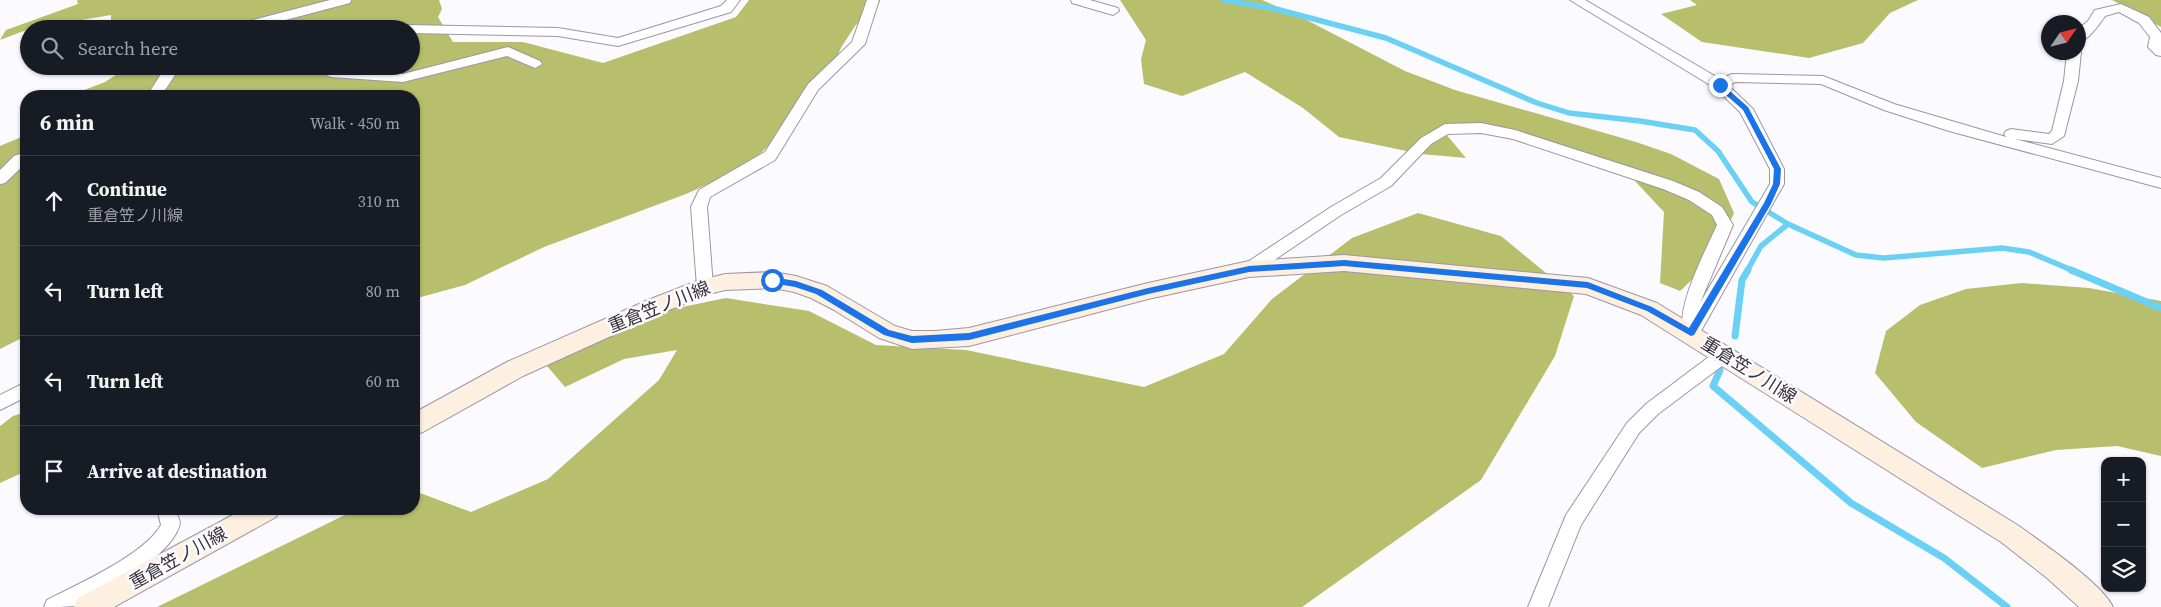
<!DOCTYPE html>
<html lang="en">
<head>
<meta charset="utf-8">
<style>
	:root { --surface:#171b24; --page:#20242c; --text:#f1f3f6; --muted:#9ea1a6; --line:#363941 }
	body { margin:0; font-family:"Source Serif 4","Noto Sans JP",serif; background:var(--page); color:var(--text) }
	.controls { position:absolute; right:15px; bottom:15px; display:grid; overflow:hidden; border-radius:10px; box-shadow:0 1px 4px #0004 }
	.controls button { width:45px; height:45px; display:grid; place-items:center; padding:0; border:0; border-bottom:1px solid var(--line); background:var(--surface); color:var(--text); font:25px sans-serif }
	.compass { position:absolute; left:2041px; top:15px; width:45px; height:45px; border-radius:50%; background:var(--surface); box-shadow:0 1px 4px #0004; rotate:55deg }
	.stop { position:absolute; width:15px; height:15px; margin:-11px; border:4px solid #1a73e8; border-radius:50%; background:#fff }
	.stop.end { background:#1a73e8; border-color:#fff; box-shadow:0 1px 5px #0008 }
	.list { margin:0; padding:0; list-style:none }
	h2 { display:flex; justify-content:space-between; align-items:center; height:65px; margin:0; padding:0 20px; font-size:21px }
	h2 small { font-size:16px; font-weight:400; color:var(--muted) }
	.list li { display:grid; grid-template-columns:32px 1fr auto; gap:15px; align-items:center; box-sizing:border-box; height:90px; padding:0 20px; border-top:1px solid var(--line) }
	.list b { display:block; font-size:19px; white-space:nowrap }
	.list p { margin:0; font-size:16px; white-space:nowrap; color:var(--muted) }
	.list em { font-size:16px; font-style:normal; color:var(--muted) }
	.icon { flex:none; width:28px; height:28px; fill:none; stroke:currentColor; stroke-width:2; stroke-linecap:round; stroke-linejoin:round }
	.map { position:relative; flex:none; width:2161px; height:607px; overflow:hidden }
	.search { position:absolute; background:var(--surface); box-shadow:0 1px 4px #0004; left:20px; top:20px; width:400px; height:55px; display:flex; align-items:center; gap:12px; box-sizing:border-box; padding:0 18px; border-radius:28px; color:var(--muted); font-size:19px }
	.panel { position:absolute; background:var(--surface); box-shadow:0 1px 4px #0004; left:20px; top:90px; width:400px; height:425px; border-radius:20px }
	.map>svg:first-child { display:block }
</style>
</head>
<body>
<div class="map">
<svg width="2161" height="607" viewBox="0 0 2161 607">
	<rect width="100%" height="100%" fill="#fbfafe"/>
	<path fill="#b7bf6c" d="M77 0H439L442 9 438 17 453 42H523L603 63 736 17 749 0H879L880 2 855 26 842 46 832 67 779 135 757 157 724 177 686 194 544 247 465 285 421 297 414 296V96H69L105 82 130 66H411V29H111V15L29 29 0 40 6 30 78 4Z
		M1120 0H1262L1297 15 1405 71 1455 90 1636 142 1671 154 1719 179 1734 213C1719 247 1708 266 1680 291L1660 283 1664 212 1634 180 1591 160 1485 123 1441 128 1466 158 1421 154 1339 137 1303 108 1245 72 1182 96 1144 84 1141 59 1146 40Z
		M1690 0H1918L1890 13 1863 43 1809 58 1702 42 1661 14 1697 5Z
		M2112 0H2161V27Z
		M26 135V336L0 349V146Z
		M1418 213 1501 236 1574 296 1555 356 1481 480 1302 607H157L357 509H414V494L420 493 471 512 548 479 659 380 677 350 624 359 565 387 547 366 638 316 726 298 809 311 876 345 966 350 1144 387 1224 354 1272 299 1352 238Z
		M2022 283 2089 288 2161 301V456L2117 446 2056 450 1982 468 1916 422 1875 373 1886 331 1920 305 1966 289Z
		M26 412V471L0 483V426L13 416Z"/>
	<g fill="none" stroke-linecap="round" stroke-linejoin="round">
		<path stroke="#6bd1f4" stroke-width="5.5" d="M1224 0 1272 8 1386 38 1537 103 1569 113 1640 121 1695 130 1718 151 1752 202 1788 224 1856 255 1884 258 2002 248 2029 252 2074 271
			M1747 271 1761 246 1788 224"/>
		<path stroke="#6bd1f4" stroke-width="7" d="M2071 270 2161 308
			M1735 336 1742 280 1748 270
			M1720 370 1713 386 1851 503 1944 558 2007 607"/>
		<defs>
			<path id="street" d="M330 0H351L350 3 251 29H229L230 26Z
				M727 0H740L731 12 618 46 558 36 411 33V29H401L407 25 558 28 618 38 721 6Z
				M867 0H879L865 44 818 90 775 160 710 197 707 207 713 287 711 291 705 293 699 291 697 287 691 207 699 190 765 152 808 84 852 42Z
				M1071 0H1090L1118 8 1119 11 1113 15 1072 3Z
				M1570 0H1585L1720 79 1732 74 1823 76 1894 104 2006 137 2004 134 2006 131 2011 129 2049 134 2052 131 2064 81 2067 52H2078L2079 49 2081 52 2078 81 2064 136 2052 144 2015 139 2161 178V188L1949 131 1884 110 1821 84 1735 82 1729 86 1753 109 1784 169V184L1697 338 1691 339 1685 338C1672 313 1706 250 1717 225L1712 215 1689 200 1663 189 1513 139 1481 133 1448 134 1431 144 1391 186 1341 215 1255 273 1249 275 1243 273 1241 269 1243 265 1331 207 1381 178 1421 138 1445 124 1481 123 1515 130 1673 181 1699 192 1722 207 1733 225 1700 303 1770 184V169L1740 112 1715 88Z
				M2121 4 2149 17 2161 33V56L2156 55 2148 47 2150 37 2139 23 2119 12 2105 16C2100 24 2087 41 2078 43V29L2088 21 2095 10Z
				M508 47 540 61 542 64 535 68 507 56 403 82 331 77 311 69 309 66 403 74Z
				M166 66H181L161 96H147Z
				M26 152V163L5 183 0 184V170L14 156Z
				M1724 348 1730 350 1732 355 1730 360 1658 414 1639 433 1581 525 1548 607H1528L1566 515 1627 423 1646 404 1718 350Z
				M26 382V397L0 410V395Z
				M157 509H175L180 522C177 553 102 596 75 606 66 607 53 607 44 607L47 600C78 584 144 555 161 525Z"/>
			<path id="secondary" d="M1344 255 1588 278 1657 303 2019 526C2042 543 2102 583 2113 607H2079L2047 578 2001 542 1641 315 1586 294 1344 271 1249 277 1148 299 969 346 912 349 879 338 834 310 811 298 794 292 773 288 725 290 709 294 664 312 523 376 423 432 414 435V413L507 362 648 300 697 281 725 274 773 272 796 276 827 286 895 326 912 331H935L969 328 1148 283 1249 261Z
				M244 509H280L276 517 114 607H74L78 598Z"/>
		</defs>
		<use href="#street" stroke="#9c95a7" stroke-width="2"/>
		<use href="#secondary" stroke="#9c95a7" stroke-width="2"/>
		<use href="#street" fill="#fff" fill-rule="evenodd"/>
		<use href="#secondary" fill="#fef0e0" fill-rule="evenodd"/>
	</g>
	<path fill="#1a73e8" d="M1717 84H1722L1748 107 1781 169 1780 184 1771 204 1694 335 1691 336 1647 311 1587 288 1344 266 1249 272 1148 294 969 340 912 343 884 335 816 294 795 287 772 283 769 280 772 277 796 281 822 290 889 330 912 336 969 333 1148 288 1249 266 1344 260 1588 282 1652 307 1689 328 1764 203 1773 184 1774 169 1743 110 1717 87Z"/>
	<g text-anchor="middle" stroke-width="5" stroke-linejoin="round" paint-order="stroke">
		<g font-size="18" fill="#36333a" stroke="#fbfafe">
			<text transform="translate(659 307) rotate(-22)" y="6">重倉笠ノ川線</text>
			<text transform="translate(1749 370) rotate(32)" y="6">重倉笠ノ川線</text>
			<text transform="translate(178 558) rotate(-29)" y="6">重倉笠ノ川線</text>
		</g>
	</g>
</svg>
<div class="controls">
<button>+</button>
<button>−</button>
<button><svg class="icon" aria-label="layers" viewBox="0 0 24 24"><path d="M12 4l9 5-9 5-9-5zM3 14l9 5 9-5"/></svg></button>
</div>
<svg class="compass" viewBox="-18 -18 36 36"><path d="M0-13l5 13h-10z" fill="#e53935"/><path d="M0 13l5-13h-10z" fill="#9ea1a6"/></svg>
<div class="stop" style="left:772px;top:280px"></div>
<div class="stop end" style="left:1720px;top:85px"></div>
<div class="search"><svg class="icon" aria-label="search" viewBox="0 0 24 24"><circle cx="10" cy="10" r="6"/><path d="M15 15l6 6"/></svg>Search here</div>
<section class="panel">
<h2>6 min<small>Walk · 450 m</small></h2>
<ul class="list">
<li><svg class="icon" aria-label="ahead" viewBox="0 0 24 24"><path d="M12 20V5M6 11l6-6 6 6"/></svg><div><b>Continue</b><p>重倉笠ノ川線</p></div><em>310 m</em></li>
<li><svg class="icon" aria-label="left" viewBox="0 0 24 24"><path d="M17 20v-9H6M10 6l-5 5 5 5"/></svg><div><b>Turn left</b></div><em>80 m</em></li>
<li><svg class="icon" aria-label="left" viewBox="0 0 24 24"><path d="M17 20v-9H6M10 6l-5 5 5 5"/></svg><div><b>Turn left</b></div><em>60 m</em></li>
<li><svg class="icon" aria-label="arrive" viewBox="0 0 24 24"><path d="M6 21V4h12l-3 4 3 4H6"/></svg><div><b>Arrive at destination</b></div></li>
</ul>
</section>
</div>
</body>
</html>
